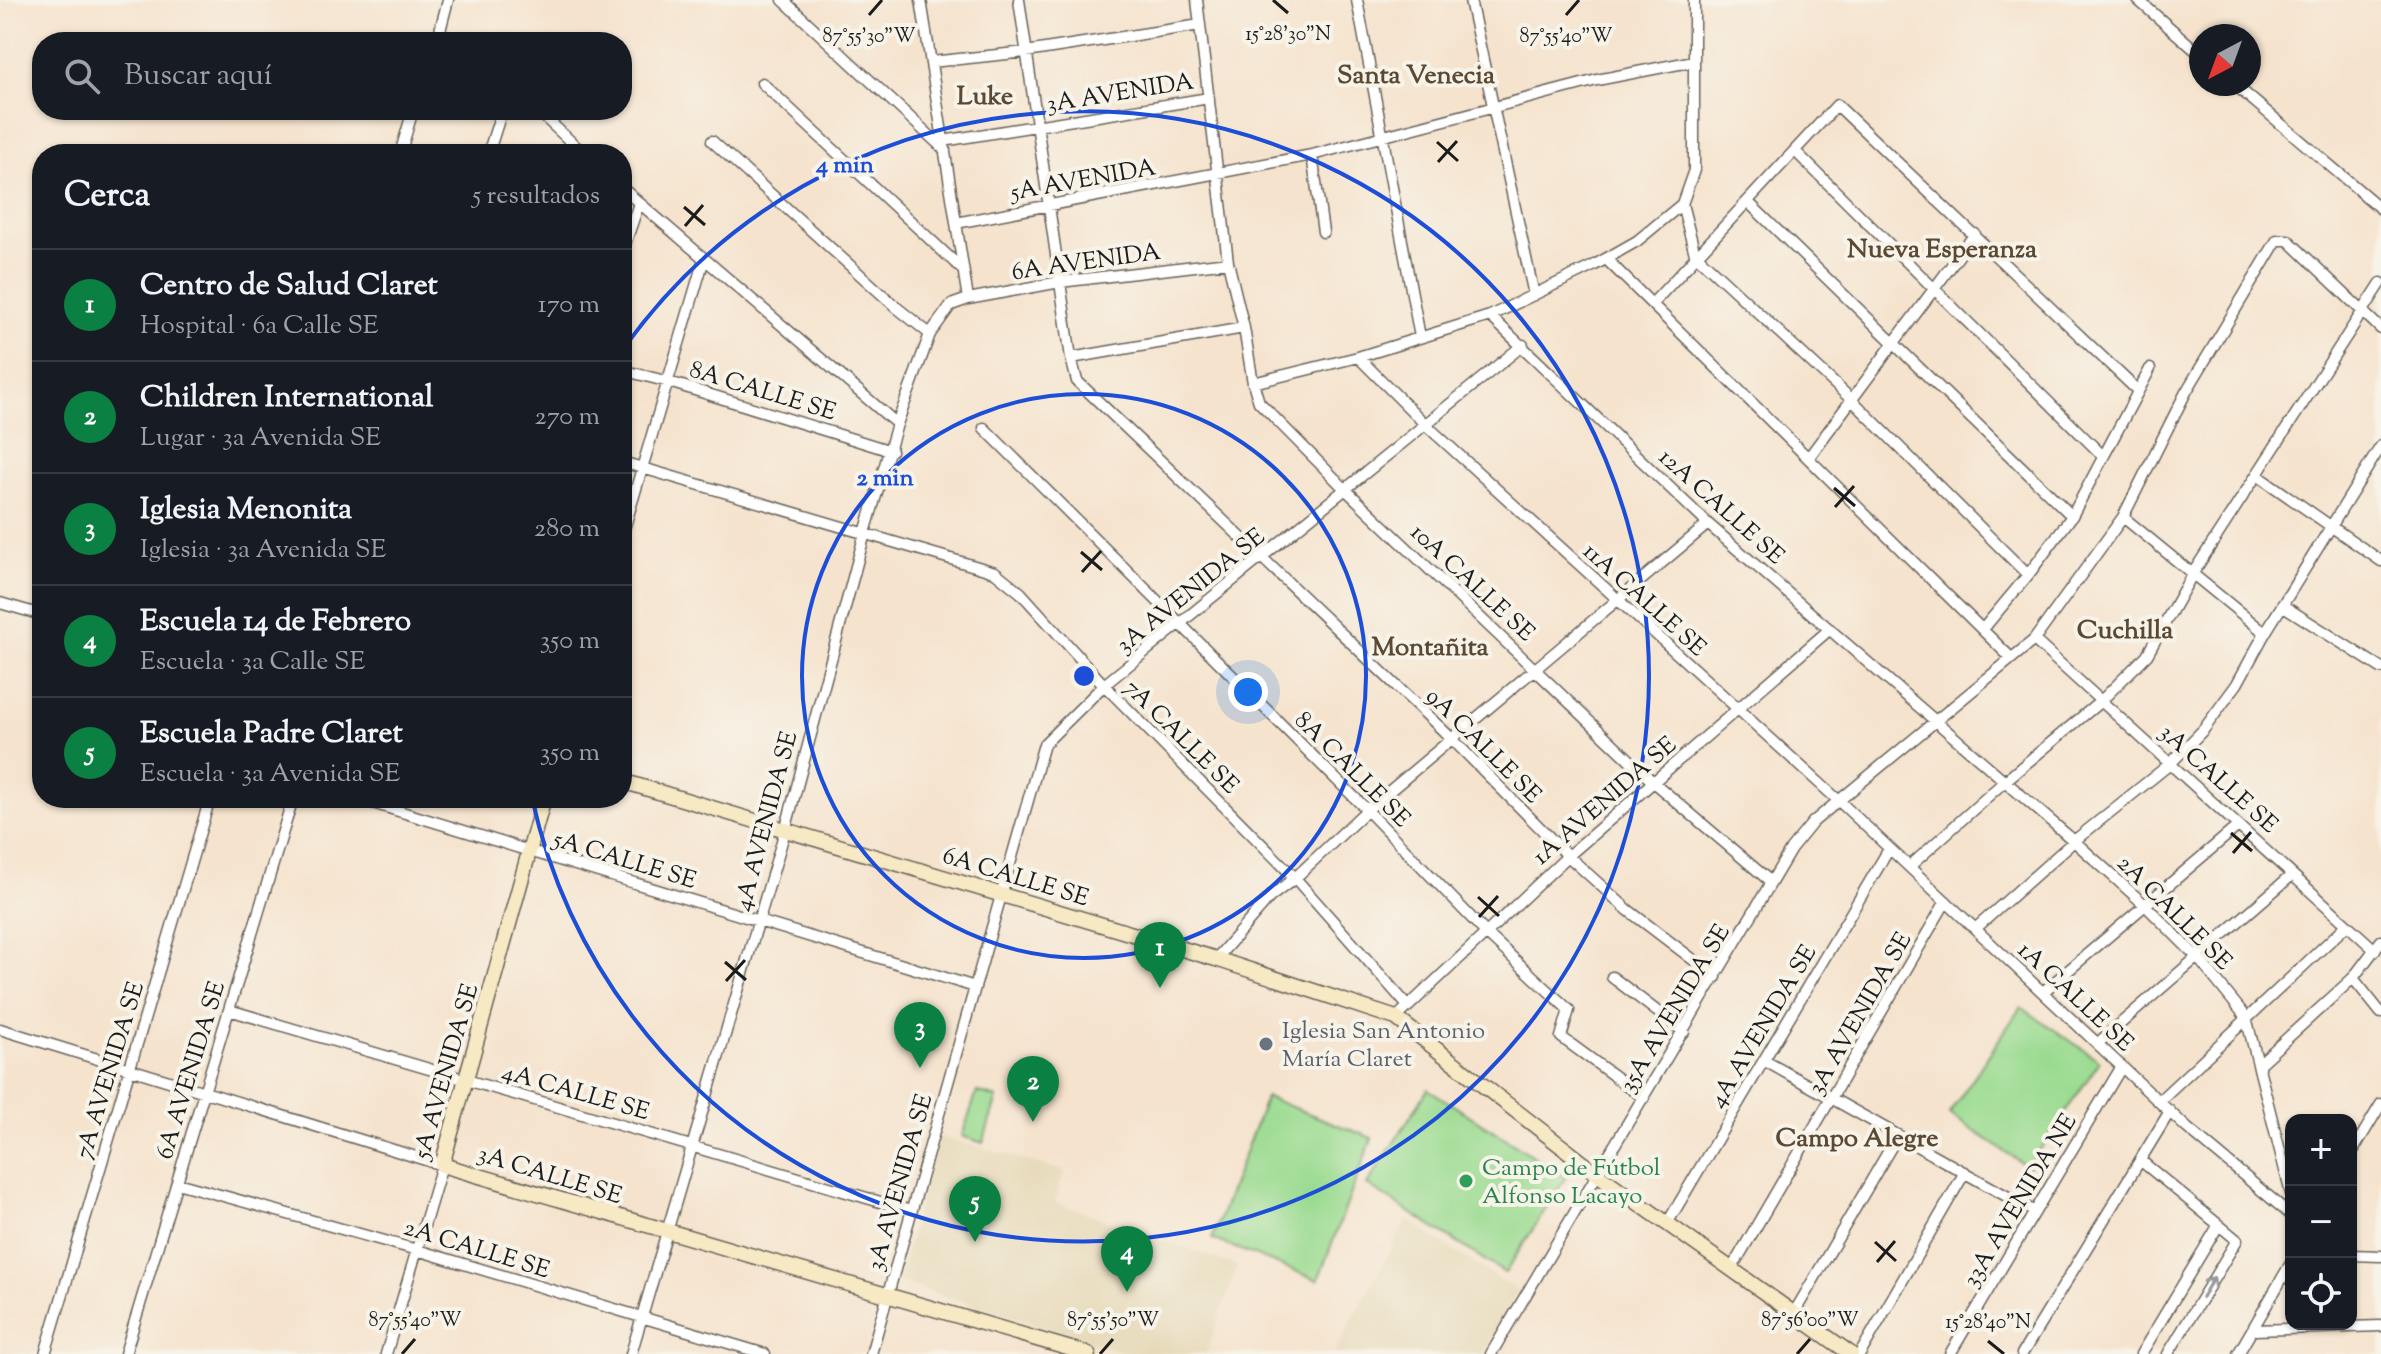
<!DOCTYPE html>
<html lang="es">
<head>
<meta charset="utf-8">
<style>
	:root { --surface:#171b24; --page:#242831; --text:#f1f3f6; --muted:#9ea1a6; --line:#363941; --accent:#0b8043 }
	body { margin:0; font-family:"Sorts Mill Goudy",serif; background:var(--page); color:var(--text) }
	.controls { position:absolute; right:24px; bottom:24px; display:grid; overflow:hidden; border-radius:16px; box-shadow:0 2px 6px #0004 }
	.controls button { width:72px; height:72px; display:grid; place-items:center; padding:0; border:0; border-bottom:2px solid var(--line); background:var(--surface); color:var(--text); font:40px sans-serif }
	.compass { position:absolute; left:2189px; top:24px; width:72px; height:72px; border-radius:50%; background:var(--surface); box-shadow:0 2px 6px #0004; rotate:221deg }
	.you { position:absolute; left:1248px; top:692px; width:28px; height:28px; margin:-20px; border:6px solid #fff; border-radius:50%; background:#1a73e8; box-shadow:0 0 0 12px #1a73e833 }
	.badge { display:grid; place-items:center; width:52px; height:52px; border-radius:50%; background:var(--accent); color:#fff; font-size:26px; font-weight:700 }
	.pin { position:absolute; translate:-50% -66px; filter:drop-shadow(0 2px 4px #0008) }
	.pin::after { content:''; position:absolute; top:42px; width:28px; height:24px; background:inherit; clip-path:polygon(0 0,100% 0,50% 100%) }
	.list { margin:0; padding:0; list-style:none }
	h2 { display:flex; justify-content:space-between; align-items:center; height:104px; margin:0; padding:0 32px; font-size:34px }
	h2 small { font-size:26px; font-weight:400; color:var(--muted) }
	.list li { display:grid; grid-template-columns:52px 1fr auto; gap:24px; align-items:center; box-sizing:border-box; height:112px; padding:0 32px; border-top:2px solid var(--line) }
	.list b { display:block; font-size:30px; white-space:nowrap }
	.list p { margin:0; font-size:26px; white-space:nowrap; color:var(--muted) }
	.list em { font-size:26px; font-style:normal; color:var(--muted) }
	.icon { flex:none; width:44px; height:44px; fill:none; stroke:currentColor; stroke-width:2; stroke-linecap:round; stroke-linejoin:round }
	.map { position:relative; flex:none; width:2381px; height:1354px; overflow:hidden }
	.search { position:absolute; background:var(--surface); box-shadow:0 2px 6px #0004; left:32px; top:32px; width:600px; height:88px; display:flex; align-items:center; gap:20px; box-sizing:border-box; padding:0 28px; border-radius:32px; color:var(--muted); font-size:30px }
	.panel { position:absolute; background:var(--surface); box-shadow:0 2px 6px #0004; left:32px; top:144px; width:600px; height:664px; border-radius:32px }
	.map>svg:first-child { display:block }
</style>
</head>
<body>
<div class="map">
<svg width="2381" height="1354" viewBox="0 0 2381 1354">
	<rect width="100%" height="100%" fill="#f7f3e8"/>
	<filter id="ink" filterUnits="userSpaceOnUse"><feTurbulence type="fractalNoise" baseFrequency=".0125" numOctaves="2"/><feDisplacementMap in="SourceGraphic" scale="16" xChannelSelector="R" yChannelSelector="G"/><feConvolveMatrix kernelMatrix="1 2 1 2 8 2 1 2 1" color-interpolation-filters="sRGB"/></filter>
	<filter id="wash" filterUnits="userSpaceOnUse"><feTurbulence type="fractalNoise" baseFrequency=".006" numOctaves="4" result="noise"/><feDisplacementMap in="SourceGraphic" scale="32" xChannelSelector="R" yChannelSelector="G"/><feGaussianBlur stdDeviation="1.8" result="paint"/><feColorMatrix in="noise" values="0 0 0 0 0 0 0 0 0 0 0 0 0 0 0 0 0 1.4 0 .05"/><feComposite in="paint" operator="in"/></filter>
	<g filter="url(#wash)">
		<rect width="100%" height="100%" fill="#f5e3cd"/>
		<path fill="#e7daba" d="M938 1136 1064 1171 1055 1202 1237 1266 1206 1354H1129L898 1281Z
			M1406 1220 1518 1291 1483 1354H1334Z"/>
		<path fill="#9bdb91" stroke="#5c7c56" stroke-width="2" d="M2021 1007 2100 1061 2028 1167 1949 1114Z
			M1428 1089 1566 1177 1505 1273 1367 1185Z
			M977 1092 997 1098 983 1143 962 1136Z
			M1266 1097 1372 1138 1318 1280 1212 1239Z"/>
	</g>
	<g filter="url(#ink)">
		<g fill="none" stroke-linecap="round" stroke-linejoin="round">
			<defs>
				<path id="street" d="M783 0 945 150
					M921 0 968 299
					M1019 0 1071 358 1077 381 1452 739 1568 856 1628 910 1716 977
					M1197 0 1228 262 1244 328 1253 383 1259 402 1345 489 1653 782 1771 882
					M1357 0 1420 337
					M1470 0 1534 295
					M2138 0 2201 55
					M437 42 448 0
					M931 62 1026 52 1200 25
					M762 83 963 270
					M2234 84 2381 209
					M537 110 584 154
					M712 141 896 307 930 334
					M943 141 1209 98
					M1796 152 2103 456
					M400 154 413 110
					M488 154 502 110
					M1312 155 1323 232
					M622 188 897 424
					M1748 202 2072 516
					M1682 204 1695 254 1852 400 2028 575
					M956 223 1312 155 1597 80 1694 61
					M622 253 639 203
					M1606 259 2011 658
					M1652 304 1837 105 2138 391
					M1490 316 1708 524 2074 841 2145 905 2198 958 2246 1017 2291 1194
					M1358 357 1426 425 1839 801 2187 1128 2291 1215
					M1071 358 1244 328
					M622 370 669 382 891 451
					M1253 383 1358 357 1490 316 1593 266 1637 241 1682 204 1694 170V0
					M984 428 1367 810 1486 933 1569 1010 1561 1037 1644 1098
					M1809 457 1975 234
					M622 462 995 572 1021 593 1104 685 1295 878 1407 1005
					M2257 475 2381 561
					M2123 517 2265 633
					M622 536 704 259
					M0 603 42 615
					M2282 605 2381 668
					M1983 629 2028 575 2072 516 2150 369
					M2034 640 2375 950
					M356 798 975 987
					M1909 867 2005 781 2101 701 2147 655 2193 573 2381 283
					M1975 929 2074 841 2170 764 2204 729 2237 684 2265 633 2381 446
					M1216 959 1270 897 1295 878 1367 810 1708 524
					M1612 977 1684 1032
					M2353 978 2381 1013
					M2043 992 2238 826
					M229 1010 911 1211
					M1396 1018 1568 856 1830 629
					M0 1029 442 1165 386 1354
					M2098 1043 2292 875
					M1765 1061 2035 1212
					M2258 1065 2353 978 2381 941
					M2159 1101 2347 925
					M2351 1154 2381 1104
					M2140 1160 2237 1240 2168 1354
					M177 1183 417 1250 765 1354
					M1668 1222 1889 849
					M2351 1255 2381 1256
					M1732 1268 1946 901
					M1794 1313 1898 1135
					M2254 1330 2381 1326
					M45 1354 210 798
					M125 1354 293 798
					M631 1354 785 831 865 533 897 424 930 334 951 305 968 299 1060 282 1228 262
					M871 1354 1044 744 1104 685 1523 345
					M1491 1354C1590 1185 1691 1018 1791 849L1813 822 2034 640 2123 517 2186 392 2277 240H2288L2381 329
					M1860 1354 1965 1172
					M1950 1354 2122 1066
					M2022 1354 2170 1111
					M2141 1354 2218 1226
					M2238 1354 2291 1263"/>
				<path id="secondary" d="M622 781 1216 959 1396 1018 1596 1173 1851 1354
					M544 798 442 1165 1088 1354"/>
			</defs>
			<use href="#street" stroke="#68625a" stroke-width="13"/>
			<use href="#secondary" stroke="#68625a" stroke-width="17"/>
			<use href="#street" stroke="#fff" stroke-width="10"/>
			<use href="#secondary" stroke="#f6e9c3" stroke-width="14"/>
		</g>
		<defs><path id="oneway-shaft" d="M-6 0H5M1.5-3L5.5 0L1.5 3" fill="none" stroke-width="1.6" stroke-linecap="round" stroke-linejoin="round" transform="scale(2)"/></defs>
		<use stroke="#999" href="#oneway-shaft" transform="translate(2208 1287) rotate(-59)"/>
	</g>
	<path fill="none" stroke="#1c1c1c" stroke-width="3" d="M1273 0 1288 13M869 15 882 0M1566 15 1579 0M1437 142 1458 161M1438 162 1457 141M684 207 705 225M685 226 703 205M1834 488 1855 506M1835 507 1854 486M1081 552 1102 570M1082 572 1101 551M2231 833 2252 851M2233 853 2251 832M1478 897 1499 916M1479 917 1498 896M725 962 746 980M726 981 745 960M1875 1242 1896 1261M1877 1262 1895 1241M1988 1341 2004 1354M402 1354 415 1339M1100 1354 1113 1339M1797 1354 1810 1339"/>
	<g fill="none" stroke="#1d4ed8" stroke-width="4">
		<circle cx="1084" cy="676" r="282"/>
		<path d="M624 348A565 565 0 1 1 532 798"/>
	</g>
	<circle fill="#6b7280" stroke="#f7f3e8" stroke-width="3" cx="1266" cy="1044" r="8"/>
	<circle fill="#2e9e5b" stroke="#f7f3e8" stroke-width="3" cx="1466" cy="1181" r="8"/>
	<g text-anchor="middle" stroke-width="8" stroke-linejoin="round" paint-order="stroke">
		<g font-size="24" fill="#1c1c1c" stroke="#f7f3e8">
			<text transform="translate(1120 92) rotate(-9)" y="8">3A AVENIDA</text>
			<text transform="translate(1083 179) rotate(-10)" y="8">5A AVENIDA</text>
			<text transform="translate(1086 261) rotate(-8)" y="8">6A AVENIDA</text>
			<text transform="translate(763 390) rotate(17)" y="8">8A CALLE SE</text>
			<text transform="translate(1722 506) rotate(42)" y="8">12A CALLE SE</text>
			<text transform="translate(1473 582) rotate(43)" y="8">10A CALLE SE</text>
			<text transform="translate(1190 590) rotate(-39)" y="8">3A AVENIDA SE</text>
			<text transform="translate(1645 599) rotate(42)" y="8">11A CALLE SE</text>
			<text transform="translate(1182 736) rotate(45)" y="8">7A CALLE SE</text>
			<text transform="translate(1484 745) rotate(45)" y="8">9A CALLE SE</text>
			<text transform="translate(1353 769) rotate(45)" y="8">8A CALLE SE</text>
			<text transform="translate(2219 778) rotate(42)" y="8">3A CALLE SE</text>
			<text transform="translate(1604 800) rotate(-41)" y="8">1A AVENIDA SE</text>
			<text transform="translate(765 821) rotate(-75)" y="8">4A AVENIDA SE</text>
			<text transform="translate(625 859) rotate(17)" y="8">5A CALLE SE</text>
			<text transform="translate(1016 876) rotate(17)" y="8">6A CALLE SE</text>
			<text transform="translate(2175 912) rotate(45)" y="8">2A CALLE SE</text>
			<text transform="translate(2076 996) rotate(43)" y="8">1A CALLE SE</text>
			<text transform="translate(1674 1008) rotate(-59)" y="8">35A AVENIDA SE</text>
			<text transform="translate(1859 1013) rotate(-60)" y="8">3A AVENIDA SE</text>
			<text transform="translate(1762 1026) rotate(-59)" y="8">4A AVENIDA SE</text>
			<text transform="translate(109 1070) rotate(-73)" y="8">7A AVENIDA SE</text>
			<text transform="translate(190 1070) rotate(-73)" y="8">6A AVENIDA SE</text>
			<text transform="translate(445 1071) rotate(-74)" y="8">5A AVENIDA SE</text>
			<text transform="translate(576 1091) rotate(16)" y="8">4A CALLE SE</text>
			<text transform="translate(550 1174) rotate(17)" y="8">3A CALLE SE</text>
			<text transform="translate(899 1182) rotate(-74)" y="8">3A AVENIDA SE</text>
			<text transform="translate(2019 1200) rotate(-59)" y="8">33A AVENIDA NE</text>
			<text transform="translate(477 1248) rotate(17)" y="8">2A CALLE SE</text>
		</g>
		<g font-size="24" fill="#5b616d" stroke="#f7f3e8" text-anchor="start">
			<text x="1282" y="1038">Iglesia San Antonio<tspan x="1282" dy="28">María Claret</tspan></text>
		</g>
		<g font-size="24" fill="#27864d" stroke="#f7f3e8" text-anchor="start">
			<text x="1482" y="1175">Campo de Fútbol<tspan x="1482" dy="28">Alfonso Lacayo</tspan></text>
		</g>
		<g font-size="26" font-weight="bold" fill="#5c4933" stroke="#f7f3e8">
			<text x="1416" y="83">Santa Venecia</text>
			<text x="985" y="104">Luke</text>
			<text x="1942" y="257">Nueva Esperanza</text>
			<text x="2125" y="638">Cuchilla</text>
			<text x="1430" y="655">Montañita</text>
			<text x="1857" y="1146">Campo Alegre</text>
		</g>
	</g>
	<g font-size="20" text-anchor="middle" fill="#1c1c1c" stroke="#f7f3e8" stroke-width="8" stroke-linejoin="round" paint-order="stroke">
		<text x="1288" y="40">15°28'30"N</text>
		<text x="869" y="42">87°55'30"W</text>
		<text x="1566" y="42">87°55'40"W</text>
		<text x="415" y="1326">87°55'40"W</text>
		<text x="1113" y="1326">87°55'50"W</text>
		<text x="1810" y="1326">87°56'00"W</text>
		<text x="1988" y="1328">15°28'40"N</text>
	</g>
	<circle cx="1084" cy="676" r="12" fill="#1d4ed8" stroke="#f7f3e8" stroke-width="4"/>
	<g font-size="24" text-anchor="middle" font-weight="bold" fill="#1d4ed8" stroke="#f7f3e8" stroke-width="8" stroke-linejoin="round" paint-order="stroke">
		<text x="845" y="172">4 min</text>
		<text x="885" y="485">2 min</text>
	</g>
</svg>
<div class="controls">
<button>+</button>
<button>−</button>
<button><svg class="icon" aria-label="locate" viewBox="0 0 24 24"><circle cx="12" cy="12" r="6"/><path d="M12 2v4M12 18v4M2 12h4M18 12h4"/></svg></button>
</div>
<svg class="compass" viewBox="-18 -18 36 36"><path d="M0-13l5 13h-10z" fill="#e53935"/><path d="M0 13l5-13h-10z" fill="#9ea1a6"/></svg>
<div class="you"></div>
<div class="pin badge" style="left:1160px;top:988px">1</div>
<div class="pin badge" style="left:1033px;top:1122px">2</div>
<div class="pin badge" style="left:920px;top:1068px">3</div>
<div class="pin badge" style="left:1127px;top:1292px">4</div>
<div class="pin badge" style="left:975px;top:1242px">5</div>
<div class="search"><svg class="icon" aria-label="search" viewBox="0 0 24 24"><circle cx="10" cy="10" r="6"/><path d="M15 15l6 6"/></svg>Buscar aquí</div>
<section class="panel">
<h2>Cerca<small>5 resultados</small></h2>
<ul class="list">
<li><span class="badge">1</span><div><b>Centro de Salud Claret</b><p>Hospital · 6a Calle SE</p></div><em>170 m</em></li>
<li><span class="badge">2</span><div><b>Children International</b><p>Lugar · 3a Avenida SE</p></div><em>270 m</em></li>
<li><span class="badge">3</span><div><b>Iglesia Menonita</b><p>Iglesia · 3a Avenida SE</p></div><em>280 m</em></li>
<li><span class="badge">4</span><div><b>Escuela 14 de Febrero</b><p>Escuela · 3a Calle SE</p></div><em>350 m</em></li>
<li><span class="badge">5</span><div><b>Escuela Padre Claret</b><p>Escuela · 3a Avenida SE</p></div><em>350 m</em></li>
</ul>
</section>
</div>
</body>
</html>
